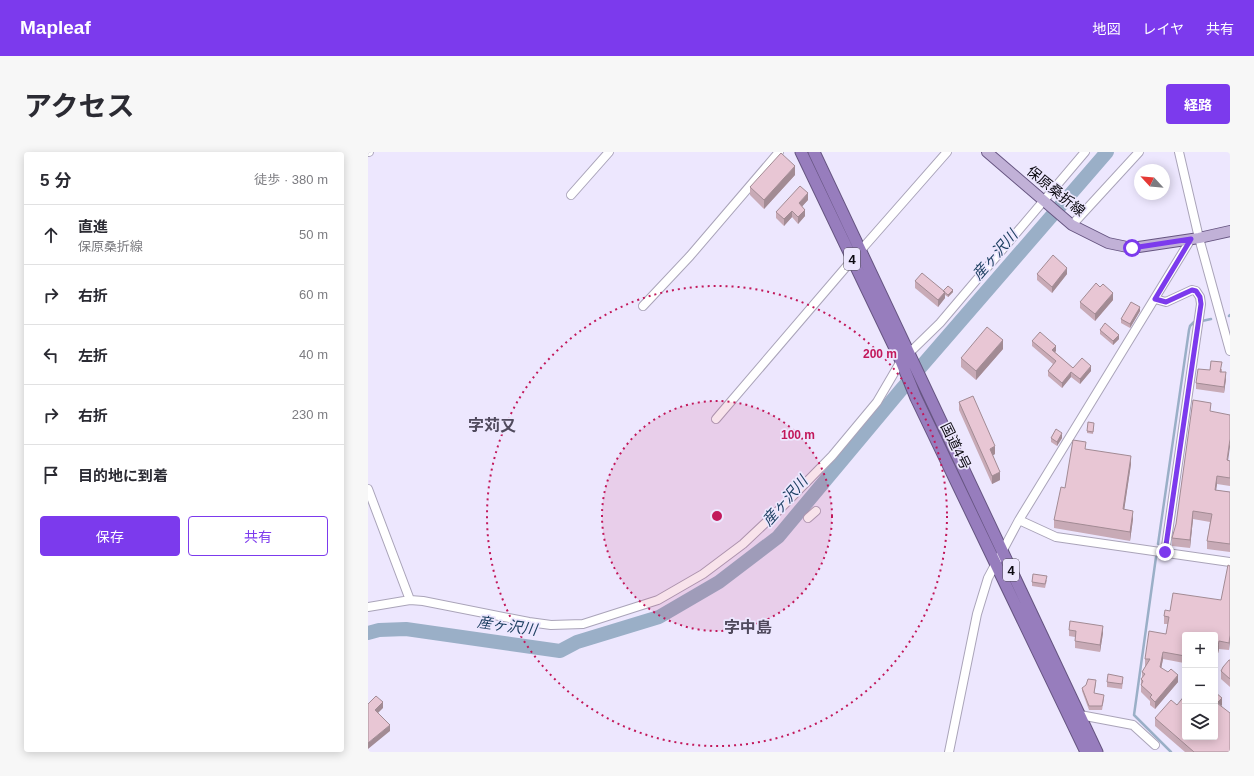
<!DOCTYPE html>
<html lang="ja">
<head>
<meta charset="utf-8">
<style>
	:root { --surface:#fff; --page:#f7f7f7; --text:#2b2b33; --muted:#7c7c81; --line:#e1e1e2; --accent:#7c3aed }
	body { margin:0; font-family:Arial,"Noto Sans JP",sans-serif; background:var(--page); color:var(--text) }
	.controls { position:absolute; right:12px; bottom:12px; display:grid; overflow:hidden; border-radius:4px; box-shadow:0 2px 10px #0003 }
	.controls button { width:36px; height:36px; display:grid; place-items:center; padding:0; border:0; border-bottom:1px solid var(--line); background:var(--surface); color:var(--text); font:20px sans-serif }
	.compass { position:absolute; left:766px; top:12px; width:36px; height:36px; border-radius:50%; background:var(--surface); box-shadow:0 2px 10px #0003; rotate:296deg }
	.stop { position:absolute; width:12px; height:12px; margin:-9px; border:3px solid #7c3aed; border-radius:50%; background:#fff }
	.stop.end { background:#7c3aed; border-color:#fff; box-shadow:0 1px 4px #0008 }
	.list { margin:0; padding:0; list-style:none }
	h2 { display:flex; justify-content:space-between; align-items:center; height:52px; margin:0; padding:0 16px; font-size:17px }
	h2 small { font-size:13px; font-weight:400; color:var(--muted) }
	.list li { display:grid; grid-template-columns:26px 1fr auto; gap:12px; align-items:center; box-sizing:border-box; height:60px; padding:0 16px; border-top:1px solid var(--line) }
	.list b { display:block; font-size:15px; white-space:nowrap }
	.list p { margin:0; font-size:13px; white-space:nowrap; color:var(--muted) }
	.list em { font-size:13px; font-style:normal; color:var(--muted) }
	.actions { display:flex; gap:8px; padding:12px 16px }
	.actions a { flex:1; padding:9px 0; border:1px solid var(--accent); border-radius:4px; text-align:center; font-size:14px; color:var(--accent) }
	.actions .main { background:var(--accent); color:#fff }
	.icon { flex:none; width:22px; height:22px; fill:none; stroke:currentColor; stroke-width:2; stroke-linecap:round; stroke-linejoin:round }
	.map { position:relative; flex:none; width:862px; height:600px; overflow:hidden; border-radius:4px }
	header { display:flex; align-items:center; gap:24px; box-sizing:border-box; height:56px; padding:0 20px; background:var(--accent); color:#fff }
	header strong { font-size:19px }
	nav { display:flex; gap:22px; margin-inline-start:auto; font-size:14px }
	.intro { display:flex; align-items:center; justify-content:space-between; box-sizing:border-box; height:96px; padding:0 24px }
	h1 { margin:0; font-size:28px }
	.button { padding:10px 18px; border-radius:4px; background:var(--accent); color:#fff; font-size:14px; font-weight:700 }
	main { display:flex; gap:24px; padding:0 24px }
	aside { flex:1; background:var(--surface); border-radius:4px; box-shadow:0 2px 10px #0003 }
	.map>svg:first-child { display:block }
</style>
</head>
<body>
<header>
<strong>Mapleaf</strong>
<nav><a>地図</a><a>レイヤ</a><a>共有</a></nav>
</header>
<div class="intro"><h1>アクセス</h1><a class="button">経路</a></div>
<main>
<aside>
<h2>5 分<small>徒歩 · 380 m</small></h2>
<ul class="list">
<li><svg class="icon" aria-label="ahead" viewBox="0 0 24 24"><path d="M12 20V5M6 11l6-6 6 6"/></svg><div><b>直進</b><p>保原桑折線</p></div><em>50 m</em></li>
<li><svg class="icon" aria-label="right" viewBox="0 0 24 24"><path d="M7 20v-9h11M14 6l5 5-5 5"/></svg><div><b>右折</b></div><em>60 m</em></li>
<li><svg class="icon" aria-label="left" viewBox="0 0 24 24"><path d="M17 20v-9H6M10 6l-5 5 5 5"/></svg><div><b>左折</b></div><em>40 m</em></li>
<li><svg class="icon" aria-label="right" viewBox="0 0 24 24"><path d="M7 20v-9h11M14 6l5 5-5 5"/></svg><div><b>右折</b></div><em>230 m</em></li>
<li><svg class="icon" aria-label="arrive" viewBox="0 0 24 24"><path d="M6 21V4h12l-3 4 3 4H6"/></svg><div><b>目的地に到着</b></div></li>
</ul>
<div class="actions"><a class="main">保存</a><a>共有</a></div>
</aside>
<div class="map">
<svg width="862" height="600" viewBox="0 0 862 600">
	<rect width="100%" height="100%" fill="#ede7fe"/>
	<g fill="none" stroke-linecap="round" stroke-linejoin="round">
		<path stroke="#9aafc7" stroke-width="2.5" d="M861 164 862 163
			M834 169 843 167
			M790 392 821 178 822 174 826 170
			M788 405 766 563 803 600"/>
		<path stroke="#9aafc7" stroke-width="14" d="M0 481 11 478 38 477 192 499 209 490 291 465 351 430 410 385 532 239 739 0"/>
		<defs>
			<path id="minor" d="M0 0H1
				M811 0 831 86 862 199
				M203 43 241 0
				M704 73 771 0
				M493 98 579 0
				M787 147 798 150 824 138 828 139 832 145 833 152 797 401
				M275 154 322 104 411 0
				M348 267 484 108
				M0 337 42 448
				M440 366 448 359
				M651 368 688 385 862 410
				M0 455 42 448 55 449 161 470 183 473 215 472 290 448 335 422 375 392 411 358 464 304 509 250 533 209 572 171 717 0
				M712 563 765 573 787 593
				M581 600 609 462 620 426 651 368 823 87"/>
			<path id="major" d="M619 0 704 73 740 91 764 96 831 86 862 79"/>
			<path id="highway" d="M433 0 533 209 548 246 718 600
				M446 0 729 600"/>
		</defs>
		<use href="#minor" stroke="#aaa4b9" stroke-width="10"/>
		<use href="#major" stroke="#665581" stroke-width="12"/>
		<use href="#highway" stroke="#665581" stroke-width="13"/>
		<use href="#minor" stroke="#fff" stroke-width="8"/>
		<use href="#major" stroke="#c1b1d7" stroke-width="10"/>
		<use href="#highway" stroke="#977dbd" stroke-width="11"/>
	</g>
	<path fill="#c8aab6" d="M427 23 396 57 382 43V35Z
		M440 48 434 54 437 64 430 72 424 65 416 74 408 66V60Z
		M669 122H699L684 141 669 128Z
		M547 129 575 139 585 140 580 145 577 143V146L570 155 547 136Z
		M745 148 727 169 712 156V150Z
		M772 159 762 176 753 171V167Z
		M732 178 751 187 745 193 732 182Z
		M664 189 688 199 687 200 705 216 723 219 712 232 703 225 694 236 680 224V219L685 212 664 194Z
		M635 197 608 228 593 215V206Z
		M854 217V220L858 227 856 241 828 237V231L842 218Z
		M591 250 627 302 625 303 632 328 624 332 591 258Z
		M843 260 860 309H862V334L849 332 848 338 862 340V400L839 397V389L842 370 825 367 822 396 804 394V386Z
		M726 273 725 282 719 281V279Z
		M683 286H694L689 294 683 290Z
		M718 297 763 312 756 358 765 367 762 389 686 376V368Z
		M862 414 861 498 851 497 847 515 817 483V519H815L816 511 795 507 793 516 810 530 787 557 782 553V549L773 540V527L774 526V520L778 514H777V507L798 482 800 472H796V464L802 459 853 448Z
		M679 428 677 436 664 434V430Z
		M701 478 735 481 732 500 707 496V485L701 484Z
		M862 508V535L853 527V519Z
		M755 529 754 537 739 535V530Z
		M728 532 726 542 736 547 734 558H721L714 539V536Z
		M809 553 854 554 862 600H817L787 574V566Z"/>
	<path fill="#a28b94" d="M427 14V23L396 57V48Z
		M440 41V48L431 58V51Z
		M437 58V64L430 72V65Z
		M424 59V65L416 74V67Z
		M699 116V122L684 141V135Z
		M585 138V140L580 145V143Z
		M577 140V146L570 155V148Z
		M745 141V148L727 169V162Z
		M772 155V159L762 176V172Z
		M751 183V187L745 193V189Z
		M635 188V197L608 228V219Z
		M688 194V199L684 203V198Z
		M723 214V219L712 232V227Z
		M703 220V225L694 236V231Z
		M858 220V227L856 241V235Z
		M694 281V286L689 294V290Z
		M862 287V295L859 316V308Z
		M627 294V302L622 305V297Z
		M763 304V312L755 366V357Z
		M632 320V328L624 332V324Z
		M849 324V332L847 346V338Z
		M765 359V367L762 389V380Z
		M825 359V367L822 396V388Z
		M735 474V481L732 500V493Z
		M862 483V490L861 498V491Z
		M851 489V497L847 515V508Z
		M795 500V507L792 523V515Z
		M810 523V530L787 557V550Z
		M854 546V554L849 551Z
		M15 550V556L7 564V558Z
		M22 573V579L0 597V591Z"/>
	<path fill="#e8c6d4" stroke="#a28b94" d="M413 1 427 14 396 48 382 35Z
		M432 34 440 41 431 51 437 58 430 65 424 59 416 67 408 60Z
		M685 103 699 116 684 135 669 122Z
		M554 121 577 140 570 148 547 129Z
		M728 131 732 135 735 132 745 141 727 162 712 150Z
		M580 134 585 138 580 143 575 139Z
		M763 150 772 155 762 172 753 167Z
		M737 171 751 183 745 189 732 178Z
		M619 175 635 188 608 219 593 206Z
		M672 180 688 194 684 198 705 216 714 206 723 214 712 227 703 220 694 231 680 219 688 209 664 189Z
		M843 209 854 210 852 220H858L856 235 828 231 830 217 842 218Z
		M605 244 627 294 622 297 632 320 624 324 591 250Z
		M825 248 843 251 842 259 862 263V287L859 308 862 309V326L849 324 847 338 862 340V392L839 389 844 362 825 359 822 388 804 386 808 372Z
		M720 270 726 271 725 280 719 279Z
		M688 277 694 281 689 290 683 286Z
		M705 288 718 290 717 297 763 304 755 357 765 359 762 380 686 368 693 335 697 336Z
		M860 413 862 414V483L861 491 851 489 847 508V483H817V512L815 511 817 504 795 500 792 515 800 520 803 517 810 523 787 550 782 545 784 543 773 533 775 529 773 527 777 522 774 520 782 507H777L781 479 798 482 801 465 796 464 797 458 802 459 805 441 853 448Z
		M665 422 679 424 677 432 664 430Z
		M702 469 735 474 732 493 707 489 708 479 701 478Z
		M861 508H862V527L853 519 855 515Z
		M740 522 755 525 754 532 739 530Z
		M720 527 728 528 726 541 736 543 734 554H721L714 536 718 533Z
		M847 540 854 546 849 551 862 561V600H826L787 566 803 548 809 553 817 543V585H847Z
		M8 544 15 550 7 558 22 573 0 591V552Z"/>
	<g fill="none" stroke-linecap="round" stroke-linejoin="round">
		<path stroke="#7c3aed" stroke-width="5" d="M764 96 823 87 787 147 798 150 824 138 828 139 832 145 833 152 797 400"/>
	</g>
	<circle cx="349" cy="364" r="115" fill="#c2185b" fill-opacity=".12"/>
	<g fill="none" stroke="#c2185b" stroke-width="2" stroke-dasharray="2 4">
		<circle cx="349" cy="364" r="115"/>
		<circle cx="349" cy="364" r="230"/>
	</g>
	<g text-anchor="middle" stroke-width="3.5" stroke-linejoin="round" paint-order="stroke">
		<g fill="#ede7fe" stroke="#504c58" stroke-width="1">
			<rect x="476" y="96" width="16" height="22" rx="3"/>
			<rect x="635" y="407" width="16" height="22" rx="3"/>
		</g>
		<g font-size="13" font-weight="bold" fill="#0c0a11">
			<text x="484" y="112">4</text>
			<text x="643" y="423">4</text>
		</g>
		<g font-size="14" fill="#0c0a11" stroke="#ede7fe">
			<text transform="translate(688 39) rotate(39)" y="5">保原桑折線</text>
			<text transform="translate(588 294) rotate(64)" y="5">国道4号</text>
		</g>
		<g font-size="15" font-style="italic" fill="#1e4062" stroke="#ede7fe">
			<text transform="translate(627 103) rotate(-49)" y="5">産ヶ沢川</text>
			<text transform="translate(417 349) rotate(-49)" y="5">産ヶ沢川</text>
			<text transform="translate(139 474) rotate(8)" y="5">産ヶ沢川</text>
		</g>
		<g font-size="16" font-weight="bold" fill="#504a5d" stroke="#ede7fe">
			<text x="124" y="279">字苅又</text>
			<text x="380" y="481">字中島</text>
		</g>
	</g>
	<circle cx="349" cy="364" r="6" fill="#c2185b" stroke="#ede7fe" stroke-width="2"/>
	<g font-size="12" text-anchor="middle" font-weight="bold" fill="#c2185b" stroke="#ede7fe" stroke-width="3.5" stroke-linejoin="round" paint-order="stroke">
		<text x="512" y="206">200 m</text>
		<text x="430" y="287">100 m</text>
	</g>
</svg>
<div class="controls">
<button>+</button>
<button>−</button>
<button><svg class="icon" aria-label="layers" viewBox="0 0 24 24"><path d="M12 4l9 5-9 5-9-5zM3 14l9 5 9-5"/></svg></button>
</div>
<svg class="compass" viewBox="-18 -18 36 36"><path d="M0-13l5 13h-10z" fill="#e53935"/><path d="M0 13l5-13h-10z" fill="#7c7c81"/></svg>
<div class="stop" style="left:764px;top:96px"></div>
<div class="stop end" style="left:797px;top:400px"></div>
</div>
</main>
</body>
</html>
